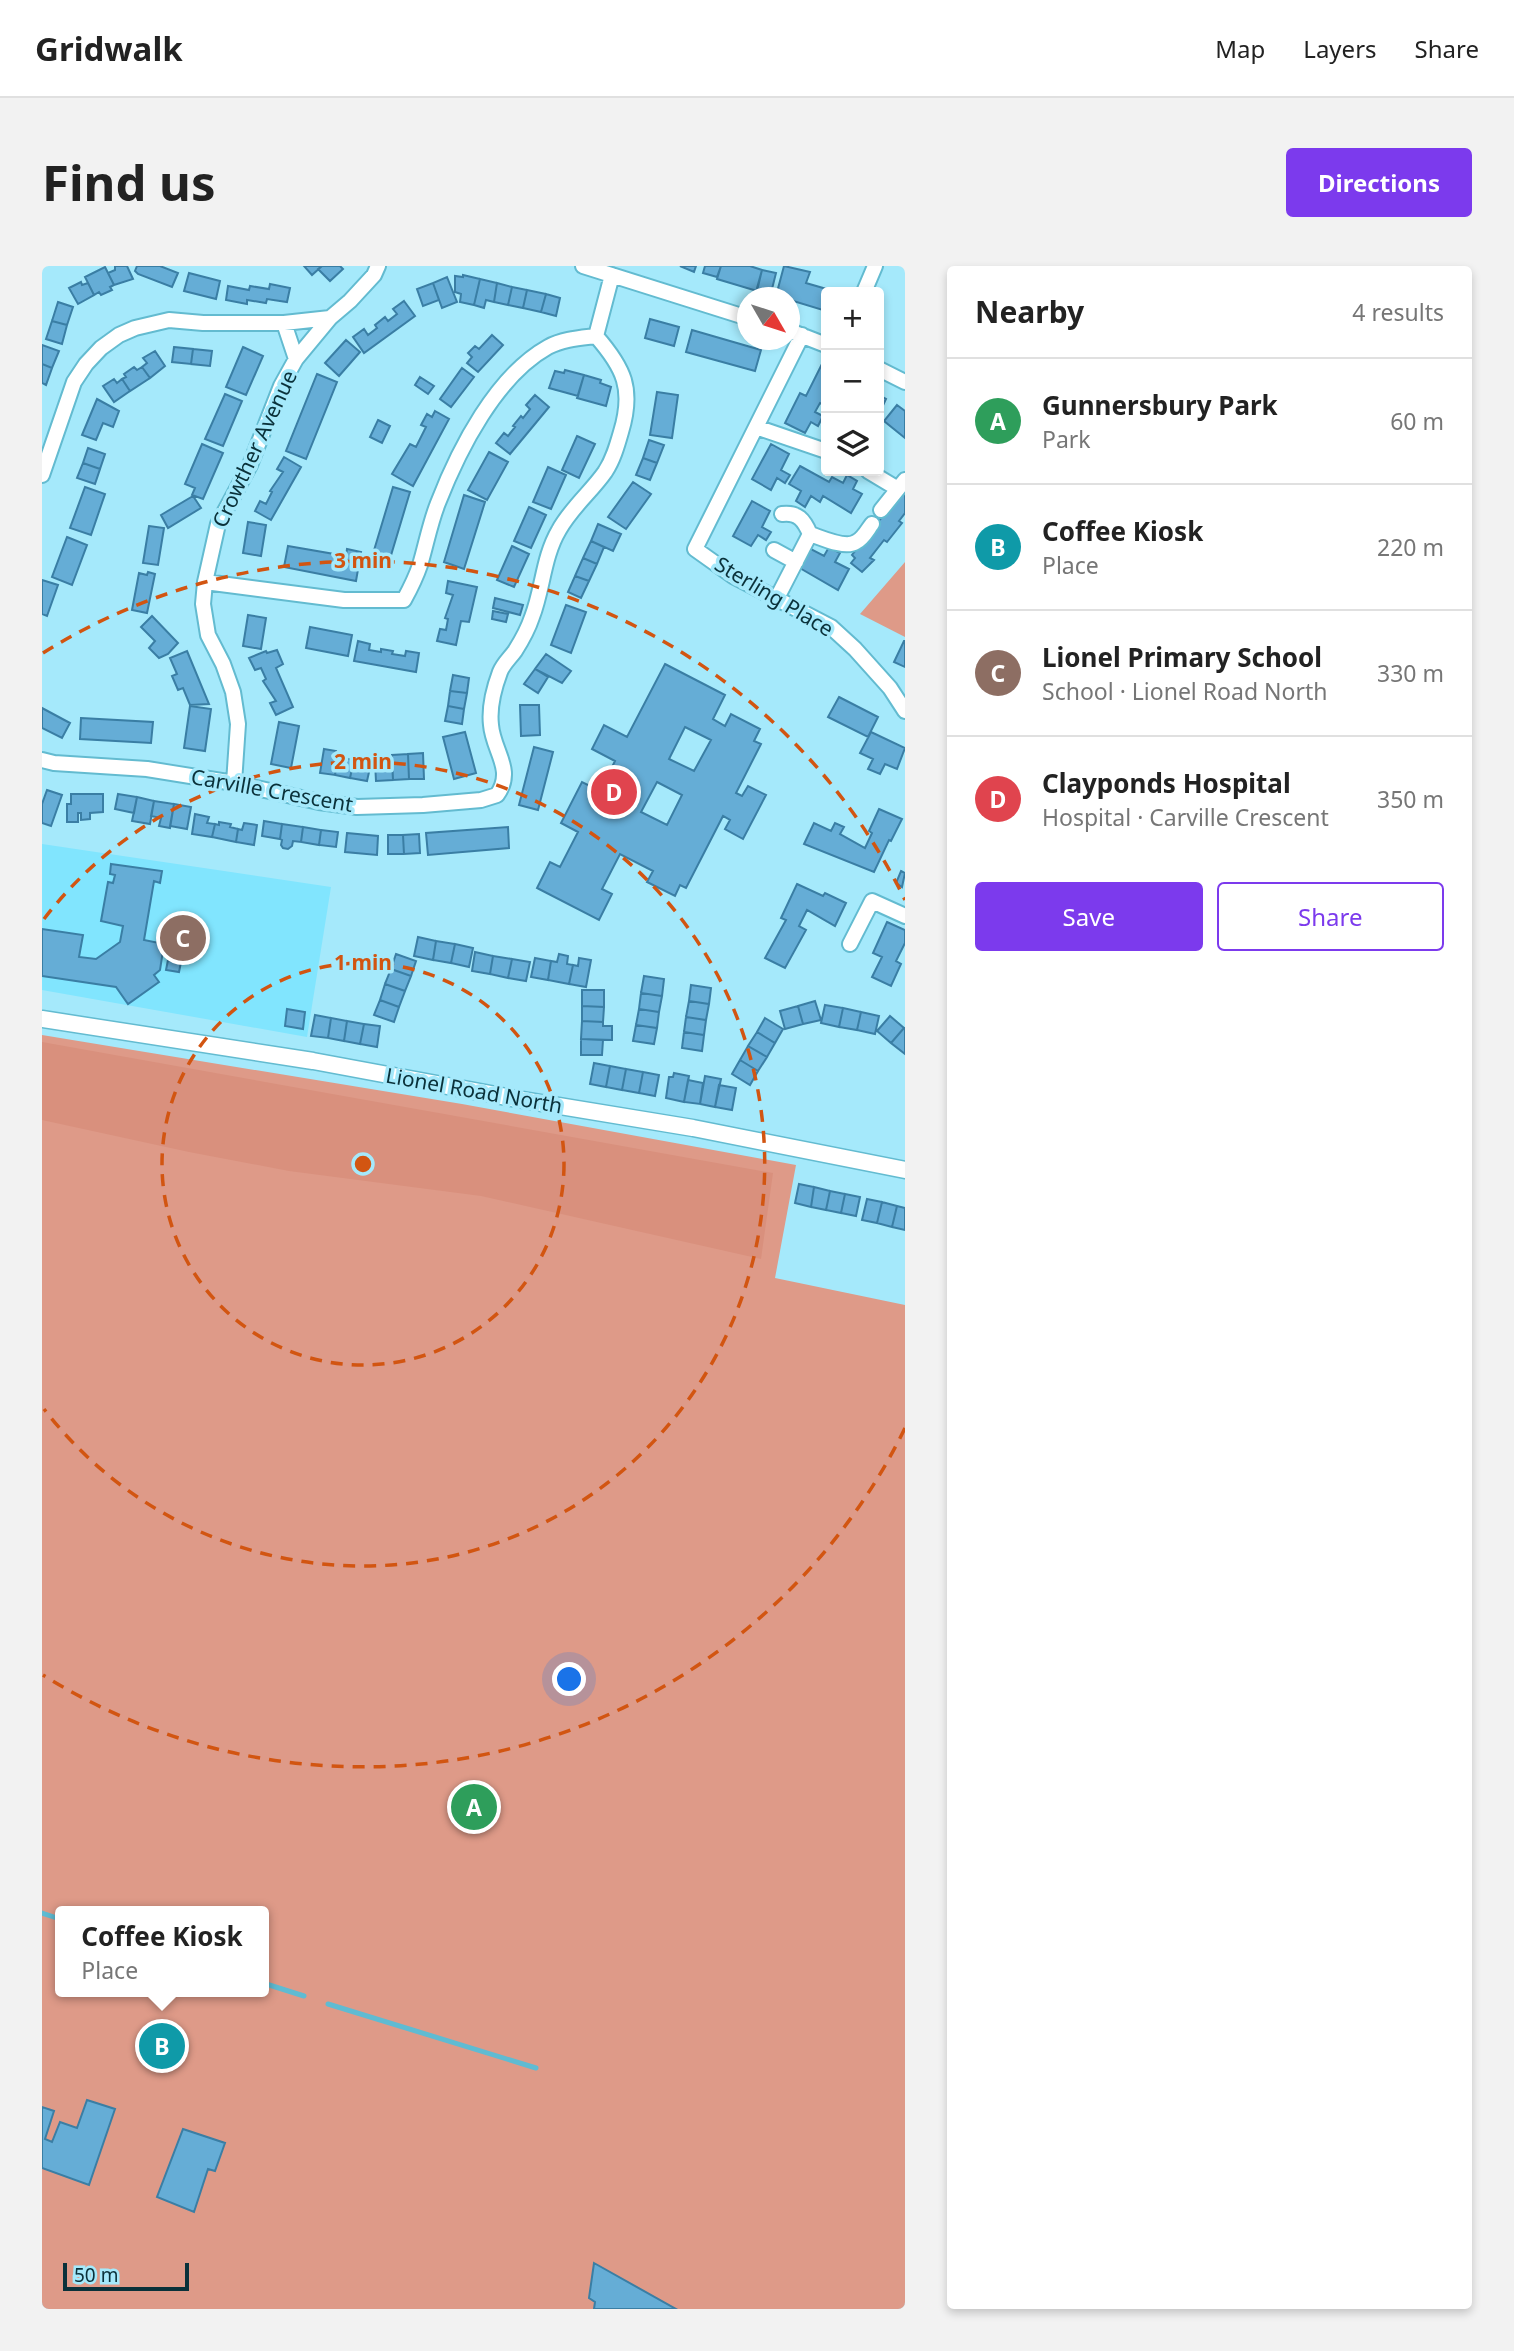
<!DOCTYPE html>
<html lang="en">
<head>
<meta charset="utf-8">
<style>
	:root { --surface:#fff; --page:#f2f2f2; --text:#222; --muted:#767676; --line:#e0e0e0; --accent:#7c3aed }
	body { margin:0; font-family:"Noto Sans",sans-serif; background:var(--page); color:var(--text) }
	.controls { position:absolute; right:21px; top:21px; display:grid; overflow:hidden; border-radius:7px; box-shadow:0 4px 10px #0003 }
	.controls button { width:63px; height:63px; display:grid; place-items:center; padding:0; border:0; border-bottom:2px solid var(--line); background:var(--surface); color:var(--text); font:35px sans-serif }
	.compass { position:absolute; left:695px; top:21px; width:63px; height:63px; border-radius:50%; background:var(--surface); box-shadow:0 4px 10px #0003; rotate:129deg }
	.scale { position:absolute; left:21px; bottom:18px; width:126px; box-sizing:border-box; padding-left:7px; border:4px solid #0a313a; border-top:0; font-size:19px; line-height:24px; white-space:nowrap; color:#0a313a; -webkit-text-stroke:5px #a5e9fb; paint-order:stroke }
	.you { position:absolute; left:528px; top:1414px; width:24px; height:24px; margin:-18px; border:5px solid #fff; border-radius:50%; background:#1a73e8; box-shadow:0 0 0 10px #1a73e833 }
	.badge { display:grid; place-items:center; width:46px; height:46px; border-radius:50%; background:var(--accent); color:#fff; font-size:23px; font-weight:700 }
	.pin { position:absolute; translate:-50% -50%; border:4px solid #fff; box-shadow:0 2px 7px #0006 }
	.popup { position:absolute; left:13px; top:1640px; width:214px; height:91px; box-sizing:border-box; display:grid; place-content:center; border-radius:7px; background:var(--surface); filter:drop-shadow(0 2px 5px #0005); font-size:23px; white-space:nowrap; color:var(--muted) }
	.popup b { font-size:26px; color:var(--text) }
	.popup::after { content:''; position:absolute; left:50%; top:100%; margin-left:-14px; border:14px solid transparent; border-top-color:var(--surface) }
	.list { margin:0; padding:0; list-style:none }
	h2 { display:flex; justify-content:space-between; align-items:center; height:91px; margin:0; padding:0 28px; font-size:30px }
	h2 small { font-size:23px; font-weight:400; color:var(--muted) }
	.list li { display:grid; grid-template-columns:46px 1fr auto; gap:21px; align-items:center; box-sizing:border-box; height:126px; padding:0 28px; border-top:2px solid var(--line) }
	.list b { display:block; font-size:26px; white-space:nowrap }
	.list p { margin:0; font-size:23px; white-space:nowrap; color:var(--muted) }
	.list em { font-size:23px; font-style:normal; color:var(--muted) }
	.actions { display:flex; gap:14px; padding:21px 28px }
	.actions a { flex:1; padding:16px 0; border:2px solid var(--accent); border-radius:7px; text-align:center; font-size:24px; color:var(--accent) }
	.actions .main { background:var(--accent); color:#fff }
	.icon { flex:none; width:38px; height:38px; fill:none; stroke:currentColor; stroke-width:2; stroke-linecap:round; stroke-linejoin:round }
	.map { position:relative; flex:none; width:863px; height:2043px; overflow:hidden; border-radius:7px }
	header { display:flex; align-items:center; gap:42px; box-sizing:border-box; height:98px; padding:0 35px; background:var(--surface); border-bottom:2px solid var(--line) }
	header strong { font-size:33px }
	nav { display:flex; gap:38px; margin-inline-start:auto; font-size:24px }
	.intro { display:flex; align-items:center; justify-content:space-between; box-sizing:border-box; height:168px; padding:0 42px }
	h1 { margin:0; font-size:49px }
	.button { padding:18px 32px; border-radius:7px; background:var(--accent); color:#fff; font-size:24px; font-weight:700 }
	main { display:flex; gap:42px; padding:0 42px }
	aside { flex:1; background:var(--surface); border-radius:7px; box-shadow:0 4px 10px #0003 }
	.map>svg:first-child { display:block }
</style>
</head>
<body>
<header>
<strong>Gridwalk</strong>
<nav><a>Map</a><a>Layers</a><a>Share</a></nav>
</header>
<div class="intro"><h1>Find us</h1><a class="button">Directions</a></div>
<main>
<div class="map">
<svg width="863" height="2043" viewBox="0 0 863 2043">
	<rect width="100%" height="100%" fill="#a5e9fb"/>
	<path fill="#81e5fe" d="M0 578 289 621 265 771 0 724Z"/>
	<path fill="#de9a88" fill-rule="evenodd" d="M863 296V371L818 348Z
		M0 769 420 838 754 899 733 1012 863 1039V2043H0ZM18 1645H221V1726H18Z"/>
	<path fill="#d9907d" d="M0 776 731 907 719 993 439 930 247 905 147 886 0 854Z"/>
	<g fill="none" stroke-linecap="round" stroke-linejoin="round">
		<path stroke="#5fbbd2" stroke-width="5" d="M0 1647 18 1653
			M221 1717 262 1730
			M286 1738 494 1802"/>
	</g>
	<path fill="#65add6" stroke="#3a7ea4" stroke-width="2" fill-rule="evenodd" d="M85 0 91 13 72 19 66 7 73 4V0Z
		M95 0H118L136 7 130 21 96 8 93 5Z
		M262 0H280L270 9Z
		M280 0H298L301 3 288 15 276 3Z
		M638 0H654L652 6Z
		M663 0H679L675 11 661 7Z
		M679 0H708L720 4 715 25 675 13Z
		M742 0 768 6 764 17 795 26H784V45L748 34V32L734 30Z
		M63 1 72 19 68 21 70 24 59 29 57 26 52 29 43 11Z
		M720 4 734 7 729 27 715 22Z
		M147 7 178 15 174 33 142 25Z
		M421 9 438 13 432 39 418 36 419 28 413 26V10L421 11Z
		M405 11 415 36 400 42 391 17Z
		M438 13 455 17 452 36 444 34 442 42 432 39Z
		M39 16 40 19 46 17 52 29 36 38 27 22Z
		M391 17 397 34 381 40 375 23Z
		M455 17 470 21 466 39 452 36Z
		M228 18 248 22 245 36 225 33 224 37 205 34V38L184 34 186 20 207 24 208 20 227 23Z
		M470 21 485 24 481 42 466 39Z
		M485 24 504 28 499 46 481 42Z
		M504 28 518 32 514 50 499 46Z
		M362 35 373 50 322 87 311 71 322 63 326 69 335 62 333 59 343 51 346 55 355 48 351 43Z
		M16 36 31 41 25 59 10 55Z
		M608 53 637 61 632 80 603 72Z
		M10 55 25 59 20 78 4 73Z
		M650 64 719 84 713 105 644 86Z
		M450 69 461 79 436 106 425 97 430 91 426 87 433 80 437 83Z
		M304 74 318 86 297 110 283 97Z
		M0 79 17 85 10 102 0 98Z
		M132 81 151 83 149 98 130 96Z
		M201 81 221 90 204 129 184 121Z
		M151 83 170 85 168 100 149 98Z
		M113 85 123 100 108 112 100 101 105 97 101 92Z
		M783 92 784 140 778 137 773 146 781 150 776 160 769 156 763 167 743 157 758 127 764 130Z
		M0 98 10 102 4 119 0 117Z
		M92 101 95 104 100 101 108 112 88 125 80 113 84 111 82 108Z
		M420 102 432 111 409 141 398 133Z
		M523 104 542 109 536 130 507 122 513 105 522 107Z
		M275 108 295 116 264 193 244 185Z
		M542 109 559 114 558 117 569 121 564 140 535 132Z
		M378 111 392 120 386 128 373 119Z
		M72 113 75 117 80 113 88 125 72 136 61 120Z
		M615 126 636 129 630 172 608 169Z
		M183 128 200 135 181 180 163 173Z
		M493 129 507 141 468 188 454 177 462 167 466 170 473 161 471 160 479 150 481 152 488 143 484 139Z
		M837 129 844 133 837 148Z
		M55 133 77 145 71 161 61 157 54 174 40 169Z
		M855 139 863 145V172L842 155Z
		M393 145 407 153 371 220 350 208 368 178 374 181 384 161 379 159 385 148 390 151Z
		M336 154 348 160 340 177 328 171Z
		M535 170 553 178 537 212 520 204Z
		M607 174 622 179 615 197 601 192Z
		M160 178 181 187 161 233 150 229 153 222 143 218Z
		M729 178 747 188 739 204 748 209 743 217 735 212 729 224 710 213Z
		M46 182 63 188 58 203 41 197Z
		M447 186 466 196 445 234 426 224Z
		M242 191 259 201 229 254 213 245 218 235 224 238 230 226 228 225 241 206 235 203Z
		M601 192 615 197 608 214 594 209Z
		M41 197 58 203 53 218 35 212Z
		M758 200 787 216 790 211 801 217 805 209 815 215 811 223 820 228 809 247 781 230 778 236 769 230 763 241 754 235 759 225 747 218Z
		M506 201 524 209 509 243 491 236Z
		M591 216 609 228 584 263 566 251Z
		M43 221 63 228 49 269 28 262Z
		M351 221 368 226 347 296 330 291Z
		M863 222V247L857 255 860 257 845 276 842 274 828 292 832 294 820 306 809 297 813 292 810 289Z
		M422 229 443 236 422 303 402 296Z
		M151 230 159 242 126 262 119 249Z
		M710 235 728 245 720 261 729 266 724 274 716 269 709 280 691 270Z
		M487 241 504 249 489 282 472 275Z
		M206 256 224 259 219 290 201 287Z
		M556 258 579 268 571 285 549 275Z
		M107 260 122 262 116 299 101 297Z
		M25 271 45 279 30 319 10 311Z
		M549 275 562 281 555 298 541 292Z
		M246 280 304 290 305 283 319 286 314 315 242 301Z
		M470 280 487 288 472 321 455 314Z
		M787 281 798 287 793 296 807 303 796 324 756 301 767 282 782 290Z
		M541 292 555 298 547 315 533 310Z
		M106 306 113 308 105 347 90 344 97 307 105 309Z
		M533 310 547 315 539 332 526 326Z
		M0 314 16 319 5 350 0 348Z
		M406 315 435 321 427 356 419 355 414 379 395 375 398 363 404 364 406 353 403 352 411 329 404 327Z
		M453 332 481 339 478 349 451 342Z
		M524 339 544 346 529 387 509 379Z
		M451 345 466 348 464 356 450 353Z
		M206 349 224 352 219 383 201 380Z
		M110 350 136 377 126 388 117 392 107 382 113 375 99 361Z
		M268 361 310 369 306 390 264 382Z
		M316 375 328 378 327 384 339 386V383L351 385 350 388 363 390 364 385 377 387 374 406 312 395Z
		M862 375H863V401L852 396Z
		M235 384 241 398 234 402 251 441 234 449 228 437 234 435 221 415 224 413 219 402 213 404 207 392 224 385 225 387Z
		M145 385 167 438 148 439 141 422 136 424 130 410 135 408 128 392Z
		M504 388 529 405 520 417 493 403Z
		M623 398 683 429 671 453 683 460 689 448 718 463 712 475 719 478 694 527 700 530 706 520 724 529 701 573 683 563 688 554 681 550 644 622 638 619 633 630 605 616 611 605 578 588 560 623 570 628 557 654 495 622 508 596 518 601 536 566 519 557 540 516 558 525 573 495 550 483 562 459 585 471ZM643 461 669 474 652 505 627 493ZM615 516 640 529 625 559 599 546Z
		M493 403 506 411 496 427 482 418Z
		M411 409 427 412 425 427 408 425Z
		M408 425 425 427 422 443 406 440Z
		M797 431 836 451 826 471 786 451Z
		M478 439H497L498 469 479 470Z
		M148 440 169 443 163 485 142 482Z
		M406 440 422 443 420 458 403 455Z
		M0 442 28 457 20 472 0 462Z
		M39 452 111 456 109 477 38 473Z
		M237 456 257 460 249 502 229 498Z
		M423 466 434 507 412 513 401 471Z
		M829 466 863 482 855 503 843 498 838 508 826 503 831 493 818 487Z
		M492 481 511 486 496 544 477 539Z
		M282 483 294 485 293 491H296L293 509 278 507Z
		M381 487 382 513H367L366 488Z
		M366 488 367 513 351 514 350 489Z
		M296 491 312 494 308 512 293 509Z
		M312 494 329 497 325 515 308 512Z
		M333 496H350L351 514 334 515Z
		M5 524 20 529 9 560 0 557V538Z
		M29 528H61V546L48 547V553L39 554V547H36V556H25V538H29Z
		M76 528 95 531 92 547 73 543Z
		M95 531 112 535 108 558 90 555Z
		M112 535 132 538 128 562 117 560 119 552 109 550Z
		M132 538 149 541 145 563 128 560Z
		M837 543 860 553 849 575 847 574 832 606 762 578 772 557 789 565 793 557 802 561 798 568 823 582 830 567 827 565Z
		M153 548 167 551 165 557 173 558 170 571 150 568Z
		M222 555 240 558 238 573 220 570Z
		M177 556 189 558 188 561 196 563 194 576 170 571 173 558 177 559Z
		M202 557 215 559 212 579 194 576 196 563 200 564Z
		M240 558 261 561 259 576 251 575 250 580 246 583 241 582 239 579 240 574 238 573Z
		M261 561 279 564 277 579 259 576Z
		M466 561 467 582 386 589 384 567Z
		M279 564 296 566 294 581 277 579Z
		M305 567 336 570 335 589 303 586Z
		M377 568 378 587 362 588 361 569Z
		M346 569H361L362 588H346Z
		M69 598 120 605 118 617 112 615 102 674 122 678 118 704 112 709 117 716 86 738 74 721 0 710V663L41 669 37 691 54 693 78 676 81 660 59 655 66 616 71 617 73 609 68 608Z
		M859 605 863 607 860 621 854 617Z
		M755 618 781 630 783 627 804 637 793 660 765 644 757 660 764 664 743 702 723 692 744 654 739 652Z
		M845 656 863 664V677L854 695 859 698 849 720 830 711 840 691 831 687Z
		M376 671 394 675 391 694 372 690Z
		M394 675 413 678 409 697 391 694Z
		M413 678 431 682 427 701 409 697Z
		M433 686 451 690 448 708 430 705Z
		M354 688 374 695 369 710 349 703Z
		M517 688 526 690 525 698 531 699 527 718 506 714 509 695 515 696Z
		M451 690 470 693 466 712 448 708Z
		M493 692 509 695 506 714 489 711Z
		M537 692 549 694 544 721 527 718 531 699 536 700Z
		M470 693 488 696 484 715 466 712Z
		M126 694 139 696 137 706 124 704Z
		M349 703 369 710 363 725 343 718Z
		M602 710 622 713 620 730 599 727Z
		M343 718 363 725 357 741 338 734Z
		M649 719 669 722 667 738 647 735Z
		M540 724H562V741L540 740Z
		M599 727 620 730 617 746 597 743Z
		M338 734 357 741 352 756 332 749Z
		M647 735 667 738 664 754 644 751Z
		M773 735 779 754 761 758 756 740Z
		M783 739 801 742 797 761 779 757Z
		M540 740 562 741 561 756 540 755Z
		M756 740 761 758 743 763 738 745Z
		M801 742 819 746 815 764 797 761Z
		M245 743 263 746 261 763 243 760Z
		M597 743 617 746 615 762 594 759Z
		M819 746 837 750 833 768 815 764Z
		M273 749 289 752 286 772 269 770Z
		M848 750 862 762 849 777 835 765Z
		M644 751 664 754 662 769 642 766Z
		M289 752 305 755 302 775 286 772Z
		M723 752 741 763 733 777 715 766Z
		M305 755 322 758 318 778 302 775Z
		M540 755 561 756V760H570V774L539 773Z
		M322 758 338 760 335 781 318 778Z
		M594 759 615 762 612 778 591 775Z
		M862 762H863V788L849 777Z
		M642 766 662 769 660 785 640 782Z
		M715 766 733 777 725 791 706 780Z
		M539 773 561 774 560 789H539Z
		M706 780 725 791 716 805 698 794Z
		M698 794 716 805 708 819 690 808Z
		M552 797 568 800 564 821 548 818Z
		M568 800 584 803 580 824 564 821Z
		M584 803 601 806 597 827 580 824Z
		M601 806 617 809 613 830 597 827Z
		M632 807 647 810 642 836 624 832 627 811H631Z
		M663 810 679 813 673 841 658 838Z
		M646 814 661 817 658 838 642 836Z
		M677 819 694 822 690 844 673 841Z
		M757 918 772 921 769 941 753 937Z
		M772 921 788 925 784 944 769 941Z
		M788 925 803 928 799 947 784 944Z
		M803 928 818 931 814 950 799 947Z
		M825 933 840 936 835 957 820 954Z
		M840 936 855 940 850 961 835 957Z
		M855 940 863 942V964L850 961Z
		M109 1763 140 1773 132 1797 101 1788Z
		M45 1834 73 1843 47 1919 0 1902V1841L12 1845 3 1873 10 1876 18 1856 35 1862Z
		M141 1863 183 1877 173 1905 166 1903 152 1946 115 1931Z
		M552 1997 634 2043H552L553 2036 547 2032Z"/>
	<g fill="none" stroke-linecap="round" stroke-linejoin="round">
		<defs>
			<path id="minor" d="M541 0 706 52
				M822 26 833 0
				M242 57 254 93
				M748 65 784 79
				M760 69 653 283 691 310 789 361 813 383 848 422 863 445
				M554 70 570 9
				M837 103 863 116
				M714 161 784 185
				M826 205 856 223
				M0 209 32 116 44 98 59 82 77 69 93 62 127 54 161 57H242L288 52
				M839 244 863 214
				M740 248C756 246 762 254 768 268 780 272 803 283 814 276 821 273 826 263 830 258
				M732 284 754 296
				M163 316 302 334H362C368 323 374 311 378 299 384 279 388 257 396 237 417 183 454 110 506 81 521 73 538 72 554 70
				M735 332 768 268
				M0 494 12 497 105 503 192 517 277 536 315 541 381 539 439 534 455 529C473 504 451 485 449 459 447 442 452 422 458 406 461 398 468 392 473 385 480 374 486 363 490 351 501 323 501 291 517 264 529 242 549 226 563 206 571 194 575 180 579 166 592 123 582 102 554 70
				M192 517 196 458 191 426 181 398 166 369 161 338 163 316 176 258 208 199 239 120 254 93 288 52 308 35 332 9 336 0
				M808 678 830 635 863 650"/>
			<path id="tertiary" d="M0 753 271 795 475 833 651 862 863 904"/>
		</defs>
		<use href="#minor" stroke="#63bbd0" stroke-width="18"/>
		<use href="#tertiary" stroke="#63bbd0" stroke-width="19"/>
		<use href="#minor" stroke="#fff" stroke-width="14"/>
		<use href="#tertiary" stroke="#fff" stroke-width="16"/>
	</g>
	<g fill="none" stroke="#d25511" stroke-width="3.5" stroke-dasharray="12 9">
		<circle cx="321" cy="898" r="201"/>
		<path d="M2 653A402 402 0 1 1 2 1143"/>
		<path d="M863 1162A603 603 0 0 1 1 1409M1 387A603 603 0 0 1 863 634"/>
	</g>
	<g text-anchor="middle" stroke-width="7" stroke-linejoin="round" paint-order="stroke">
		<g font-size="21" fill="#0a313a" stroke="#a5e9fb">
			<text transform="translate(213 183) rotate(-65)" y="7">Crowther Avenue</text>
			<text transform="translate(732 331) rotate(31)" y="7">Sterling Place</text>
			<text transform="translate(230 525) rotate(10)" y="7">Carville Crescent</text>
			<text transform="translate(432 825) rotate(10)" y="7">Lionel Road North</text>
		</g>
	</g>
	<circle cx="321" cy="898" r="10" fill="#d25511" stroke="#a5e9fb" stroke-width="3.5"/>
	<g font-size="21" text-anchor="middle" font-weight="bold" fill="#d25511" stroke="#a5e9fb" stroke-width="7" stroke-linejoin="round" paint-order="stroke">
		<text x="321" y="302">3 min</text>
		<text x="321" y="503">2 min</text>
		<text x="321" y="704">1 min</text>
	</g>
</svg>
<div class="controls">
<button>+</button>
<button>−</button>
<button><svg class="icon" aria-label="layers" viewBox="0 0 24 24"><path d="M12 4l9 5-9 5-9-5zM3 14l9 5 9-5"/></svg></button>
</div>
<svg class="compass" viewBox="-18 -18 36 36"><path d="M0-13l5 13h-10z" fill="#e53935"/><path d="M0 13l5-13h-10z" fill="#767676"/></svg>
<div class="scale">50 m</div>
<div class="you"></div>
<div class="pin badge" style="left:432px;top:1541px;background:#2e9e5b">A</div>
<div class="pin badge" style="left:120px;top:1780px;background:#0f9aa8">B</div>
<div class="popup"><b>Coffee Kiosk</b>Place</div>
<div class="pin badge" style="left:141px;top:672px;background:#8d6e63">C</div>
<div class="pin badge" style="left:572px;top:526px;background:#e0444e">D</div>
</div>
<aside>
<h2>Nearby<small>4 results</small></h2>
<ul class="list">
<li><span class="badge" style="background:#2e9e5b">A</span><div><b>Gunnersbury Park</b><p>Park</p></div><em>60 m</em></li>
<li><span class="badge" style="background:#0f9aa8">B</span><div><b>Coffee Kiosk</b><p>Place</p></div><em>220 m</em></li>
<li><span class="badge" style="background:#8d6e63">C</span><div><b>Lionel Primary School</b><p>School · Lionel Road North</p></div><em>330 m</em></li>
<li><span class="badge" style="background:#e0444e">D</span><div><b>Clayponds Hospital</b><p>Hospital · Carville Crescent</p></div><em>350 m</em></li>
</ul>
<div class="actions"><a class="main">Save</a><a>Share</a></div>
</aside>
</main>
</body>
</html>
